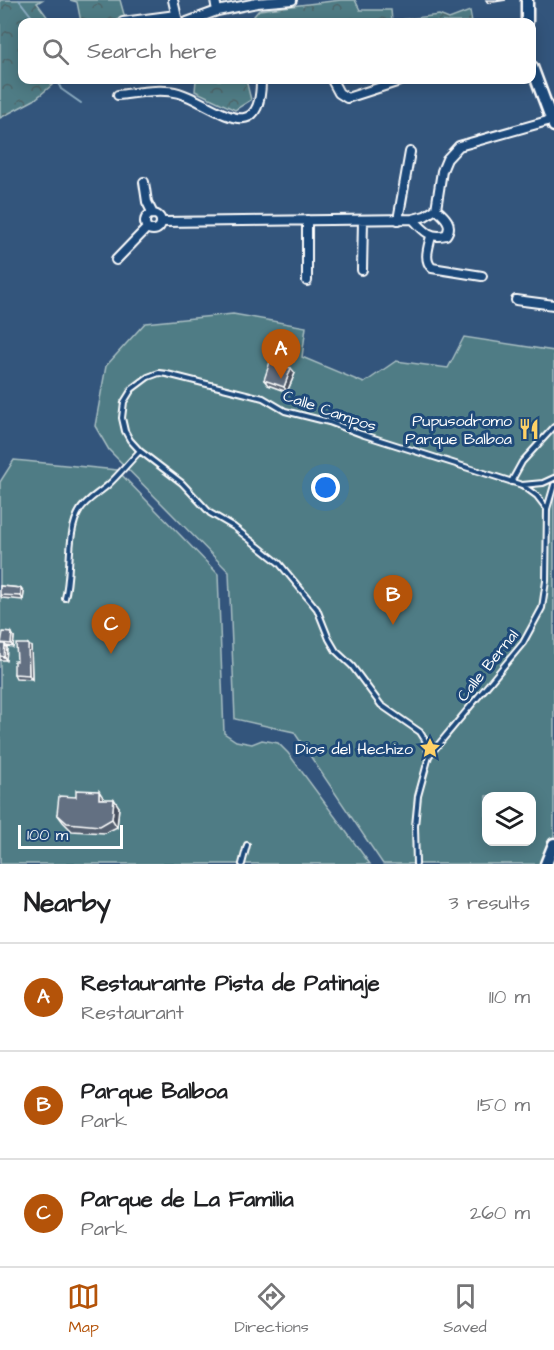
<!DOCTYPE html>
<html lang="en">
<head>
<meta charset="utf-8">
<style>
	:root { --surface:#fff; --page:#f6f6f6; --text:#202124; --muted:#757577; --line:#e0e0e0; --accent:#b45309 }
	body { margin:0; font-family:"Architects Daughter",sans-serif; background:var(--page); color:var(--text) }
	.controls { position:absolute; right:18px; bottom:18px; display:grid; overflow:hidden; border-radius:12px; box-shadow:0 3px 15px #0003 }
	.controls button { width:54px; height:54px; display:grid; place-items:center; padding:0; border:0; border-bottom:2px solid var(--line); background:var(--surface); color:var(--text); font:30px sans-serif }
	.scale { position:absolute; left:18px; bottom:15px; width:105px; box-sizing:border-box; padding-left:6px; border:3px solid #fff; border-top:0; font-size:16px; line-height:21px; white-space:nowrap; color:#fff; -webkit-text-stroke:4px #1f4a7a; paint-order:stroke }
	.you { position:absolute; left:326px; top:488px; width:21px; height:21px; margin:-15px; border:4px solid #fff; border-radius:50%; background:#1a73e8; box-shadow:0 0 0 9px #1a73e833 }
	.badge { display:grid; place-items:center; width:39px; height:39px; border-radius:50%; background:var(--accent); color:#fff; font-size:20px; font-weight:700 }
	.pin { position:absolute; translate:-50% -50px; filter:drop-shadow(0 2px 3px #0008) }
	.pin::after { content:''; position:absolute; top:32px; width:21px; height:18px; background:inherit; clip-path:polygon(0 0,100% 0,50% 100%) }
	.list { margin:0; padding:0; list-style:none }
	h2 { display:flex; justify-content:space-between; align-items:center; height:78px; margin:0; padding:0 24px; font-size:26px }
	h2 small { font-size:20px; font-weight:400; color:var(--muted) }
	.list li { display:grid; grid-template-columns:39px 1fr auto; gap:18px; align-items:center; box-sizing:border-box; height:108px; padding:0 24px; border-top:2px solid var(--line) }
	.list b { display:block; font-size:22px; white-space:nowrap }
	.list p { margin:0; font-size:20px; white-space:nowrap; color:var(--muted) }
	.list em { font-size:20px; font-style:normal; color:var(--muted) }
	.icon { flex:none; width:33px; height:33px; fill:none; stroke:currentColor; stroke-width:2; stroke-linecap:round; stroke-linejoin:round }
	.map { position:relative; flex:none; width:554px; height:864px; overflow:hidden }
	.search { position:absolute; background:var(--surface); box-shadow:0 3px 15px #0003; left:18px; right:18px; top:18px; height:66px; display:flex; align-items:center; gap:15px; box-sizing:border-box; padding:0 21px; border-radius:12px; color:var(--muted); font-size:22px }
	.sheet { height:402px; background:var(--surface) }
	nav { display:flex; justify-content:space-around; align-items:center; box-sizing:border-box; height:84px; border-top:2px solid var(--line); background:var(--surface); font-size:16px; color:var(--muted) }
	nav a { display:grid; justify-items:center; gap:3px }
	nav .on { color:var(--accent) }
	.map>svg:first-child { display:block }
</style>
</head>
<body>
<div class="map">
<svg width="554" height="864" viewBox="0 0 554 864">
	<defs>
		<pattern id="forest-crowns" width="20" height="18" patternUnits="userSpaceOnUse" patternTransform="scale(1.5)"><rect width="20" height="18" fill="#507c85"/><path d="M2 6a3 3 0 1 1 6 0M12 15a3 3 0 1 1 6 0" fill="none" stroke="#4e6468"/></pattern>
	</defs>
	<rect width="100%" height="100%" fill="#33557c"/>
	<filter id="ink" filterUnits="userSpaceOnUse"><feTurbulence type="fractalNoise" baseFrequency=".0167" numOctaves="2"/><feDisplacementMap in="SourceGraphic" scale="12" xChannelSelector="R" yChannelSelector="G"/><feConvolveMatrix kernelMatrix="1 2 1 2 8 2 1 2 1" color-interpolation-filters="sRGB"/></filter>
	<g filter="url(#ink)">
		<path fill="#507c85" stroke="#a8bec2" stroke-width="1.5" fill-rule="evenodd" d="M233 314 306 327 302 357 364 383 396 361 448 368 464 337 554 351V841L544 864H383L294 732 235 719 229 572 109 450 95 426 106 366 145 323ZM486 796H532V842H486Z
			M14 460 117 470 218 574 224 733 236 741 252 744 262 740 278 743 288 753 370 864H0V482Z"/>
		<path fill="url(#forest-crowns)" stroke="#a8bec2" stroke-width="1.5" d="M0 0H42L37 3 51 22H22V80H58L34 100 0 118Z
			M70 0H120L125 18 113 22H81L77 2Z
			M341 0H355L360 10H391L392 21 439 15 449 19 470 11 472 22H249L259 10Z
			M196 80H246L251 100 235 110 195 91Z"/>
		<g fill="none" stroke-linecap="round" stroke-linejoin="round">
			<path stroke="#8cadc3" stroke-width="2" d="M19 0 36 22
				M57 80 61 89 81 103"/>
			<defs>
				<path id="service" d="M511 482 522 462 554 427
					M522 485 543 483 554 478
					M65 598C72 572 66 532 80 510 87 499 98 494 108 485 119 475 129 462 140 451
					M429 756 425 740 420 732 381 705 352 666 336 651 329 639 317 609 279 563 234 527 210 513 182 483 140 451 130 440 125 431 122 418 124 402 132 389 148 377 159 373 167 374 263 398 285 411 329 422 361 434 522 485 537 496 547 509
					M242 864 247 845
					M416 864 415 826 418 796 429 756 523 643 542 608 546 581 547 509 554 485"/>
				<path id="minor" d="M173 0 178 22
					M215 0 217 11
					M123 22 176 15
					M187 22 217 11 257 3 292 0
					M332 80 339 93 347 98 403 80
					M118 95C137 93 160 88 179 93 211 102 261 152 261 80
					M144 182 147 202 153 214
					M145 222a8 8 0 1 1 16 0a8 8 0 1 1-16 0Z
					M413 219C423 230 430 239 446 235 454 224 444 216 436 209
					M307 220V281
					M398 220 410 152
					M161 222 413 219 425 216 436 209 442 171 447 159 459 146 551 120
					M431 236C429 246 423 260 432 268L482 276
					M116 260 147 228
					M362 270 363 220
					M516 300 554 305"/>
				<path id="secondary" d="M527 22V0
					M532 67 554 126
					M546 864 554 844"/>
			</defs>
			<use href="#service" stroke="#fff" stroke-width="8"/>
			<use href="#minor" stroke="#fff" stroke-width="12"/>
			<use href="#secondary" stroke="#fff" stroke-width="15"/>
			<use href="#service" stroke="#1f4a7a" stroke-width="4"/>
			<use href="#minor" stroke="#1f4a7a" stroke-width="8"/>
			<use href="#secondary" stroke="#1f4a7a" stroke-width="10"/>
		</g>
		<path fill="#556070" stroke="#fff" stroke-width="1.5" d="M486 0H506L488 3Z
			M295 373 287 392 268 385 264 380Z
			M0 586 21 588 24 592 23 600 2 598 0 595Z
			M14 637 13 647 6 646 7 648 6 660H0V644H3L1 643Z
			M31 647 32 679 16 678 14 674 17 661Z
			M104 799 119 807 117 827 105 833 72 831 63 822 57 814Z"/>
		<path fill="#454e5b" stroke="#fff" stroke-width="1.5" d="M291 368 295 373 287 392 284 387Z
			M21 588 24 592 23 600 21 596Z
			M12 633 14 637 13 647 11 644Z
			M5 644 7 648 6 660 4 657Z
			M28 644 31 647 32 679 29 675Z
			M99 791 104 799H99Z
			M114 799 119 807 117 827 112 819Z"/>
		<path fill="#637082" stroke="#fff" stroke-width="1.5" d="M270 362 291 368 284 387 264 380Z
			M0 586 21 588V596L0 595Z
			M3 632 12 633 11 644 1 643Z
			M0 644H5L4 657 0 656Z
			M16 644H28L29 675 14 674V661H17Z
			M76 790 99 791V799H114L112 819 100 826 67 823 57 814 59 796 76 797Z"/>
	</g>
	<defs>
		<symbol id="restaurant-bare" viewBox="-9 -9 18 18"><path d="M-5-6h1v4h1v-4h1v4h1v-4h1v5L-1.5 .5V6h-2V.5L-5-1ZM5-6V6H3V1.5H1.5Q1.5-4 5-6Z" fill="#ffd166" stroke="#1f4a7a" stroke-width="2.5" paint-order="stroke"/></symbol>
		<symbol id="sight-bare" viewBox="-9 -9 18 18"><path d="M0-6L1.8-2.2L6-1.7L2.9 1.2L3.7 5.4L0 3.3L-3.7 5.4L-2.9 1.2L-6-1.7L-1.8-2.2Z" fill="#ffd166" stroke="#1f4a7a" stroke-width="2.5" paint-order="stroke"/></symbol>
	</defs>
	<g fill-rule="evenodd">
		<use href="#restaurant-bare" x="514" y="414" width="30" height="30"/>
		<use href="#sight-bare" x="415" y="733" width="30" height="30"/>
	</g>
	<g text-anchor="middle" stroke-width="6" stroke-linejoin="round" paint-order="stroke">
		<g font-size="16" fill="#fff" stroke="#1f4a7a">
			<text transform="translate(330 410) rotate(19)" y="6">Calle Campos</text>
			<text transform="translate(487 665) rotate(-51)" y="6">Calle Bernal</text>
		</g>
		<g font-size="16" fill="#fff" stroke="#1f4a7a" text-anchor="end">
			<text x="512" y="426">Pupusodromo<tspan x="512" dy="18">Parque Balboa</tspan></text>
			<text x="413" y="754">Dios del Hechizo</text>
		</g>
	</g>
</svg>
<div class="controls">
<button><svg class="icon" aria-label="layers" viewBox="0 0 24 24"><path d="M12 4l9 5-9 5-9-5zM3 14l9 5 9-5"/></svg></button>
</div>
<div class="scale">100 m</div>
<div class="you"></div>
<div class="pin badge" style="left:281px;top:379px">A</div>
<div class="pin badge" style="left:393px;top:625px">B</div>
<div class="pin badge" style="left:111px;top:654px">C</div>
<div class="search"><svg class="icon" aria-label="search" viewBox="0 0 24 24"><circle cx="10" cy="10" r="6"/><path d="M15 15l6 6"/></svg>Search here</div>
</div>
<section class="sheet">
<h2>Nearby<small>3 results</small></h2>
<ul class="list">
<li><span class="badge">A</span><div><b>Restaurante Pista de Patinaje</b><p>Restaurant</p></div><em>110 m</em></li>
<li><span class="badge">B</span><div><b>Parque Balboa</b><p>Park</p></div><em>150 m</em></li>
<li><span class="badge">C</span><div><b>Parque de La Familia</b><p>Park</p></div><em>260 m</em></li>
</ul>
</section>
<nav>
<a class="on"><svg class="icon" aria-label="map" viewBox="0 0 24 24"><path d="M3 6l6-2 6 2 6-2v14l-6 2-6-2-6 2zM9 4v14M15 6v14"/></svg>Map</a>
<a><svg class="icon" aria-label="directions" viewBox="0 0 24 24"><path d="M12 3l9 9-9 9-9-9zM9 14v-3h6M13 9l2 2-2 2"/></svg>Directions</a>
<a><svg class="icon" aria-label="saved" viewBox="0 0 24 24"><path d="M7 4h10v16l-5-4-5 4z"/></svg>Saved</a>
</nav>
</body>
</html>
